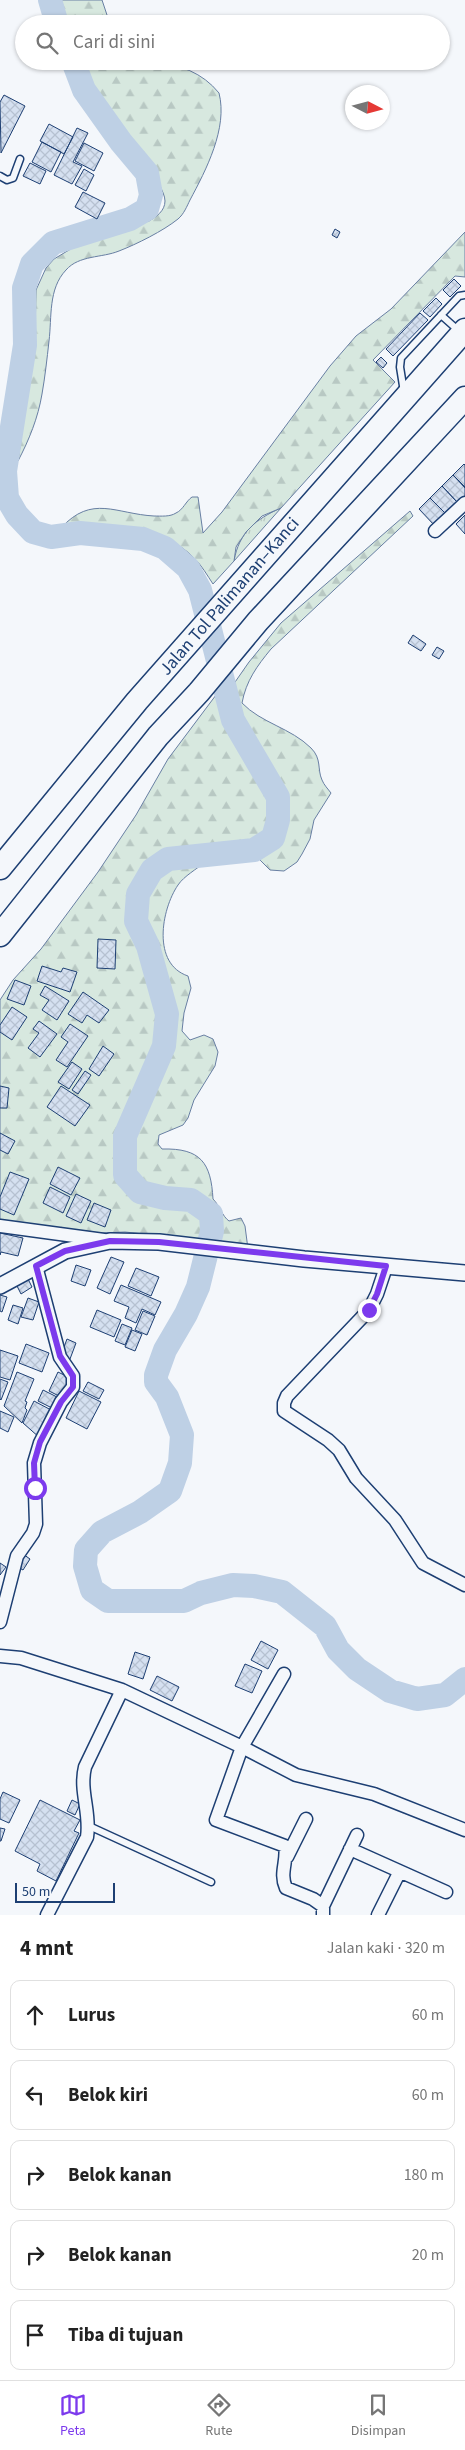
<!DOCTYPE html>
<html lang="id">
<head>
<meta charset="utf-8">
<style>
	:root { --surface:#fff; --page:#f2f2f2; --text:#222; --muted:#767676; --line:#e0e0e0; --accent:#7c3aed }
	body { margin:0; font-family:"Source Sans 3",sans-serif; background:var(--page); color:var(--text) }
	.compass { position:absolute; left:345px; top:85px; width:45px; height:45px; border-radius:50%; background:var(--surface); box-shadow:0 1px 4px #0004; rotate:96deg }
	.scale { position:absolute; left:15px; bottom:12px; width:100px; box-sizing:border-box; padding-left:5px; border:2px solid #1d3f73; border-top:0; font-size:14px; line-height:18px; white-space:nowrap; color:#1d3f73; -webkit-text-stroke:4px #f4f7fb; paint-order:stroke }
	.stop { position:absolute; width:15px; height:15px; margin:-11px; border:4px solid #7c3aed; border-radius:50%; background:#fff }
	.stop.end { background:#7c3aed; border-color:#fff; box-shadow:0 1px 5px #0008 }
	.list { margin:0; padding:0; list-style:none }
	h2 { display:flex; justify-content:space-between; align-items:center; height:65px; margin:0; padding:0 20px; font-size:21px }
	h2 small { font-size:16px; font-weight:400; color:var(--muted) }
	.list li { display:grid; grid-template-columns:32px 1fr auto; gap:15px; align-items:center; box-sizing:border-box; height:70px; margin:0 10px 10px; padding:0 10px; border:1px solid var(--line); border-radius:10px }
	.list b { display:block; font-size:19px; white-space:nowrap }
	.list em { font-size:16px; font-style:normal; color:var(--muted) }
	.icon { flex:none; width:28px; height:28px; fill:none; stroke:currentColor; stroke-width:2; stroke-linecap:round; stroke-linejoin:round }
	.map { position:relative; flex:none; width:465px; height:1915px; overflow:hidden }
	.search { position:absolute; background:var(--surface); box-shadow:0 1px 4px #0004; left:15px; right:15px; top:15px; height:55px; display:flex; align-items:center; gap:12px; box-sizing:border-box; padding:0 18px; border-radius:28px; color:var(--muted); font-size:19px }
	.sheet { height:465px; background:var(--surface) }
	nav { display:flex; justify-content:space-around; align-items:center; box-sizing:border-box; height:70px; border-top:1px solid var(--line); background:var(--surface); font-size:14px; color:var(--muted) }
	nav a { display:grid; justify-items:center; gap:2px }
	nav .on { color:var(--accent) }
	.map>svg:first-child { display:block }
</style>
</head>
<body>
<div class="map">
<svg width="465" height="1915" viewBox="0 0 465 1915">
	<defs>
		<pattern id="grass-tufts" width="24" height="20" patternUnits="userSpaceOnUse" patternTransform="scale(1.25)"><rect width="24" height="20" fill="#d7e8df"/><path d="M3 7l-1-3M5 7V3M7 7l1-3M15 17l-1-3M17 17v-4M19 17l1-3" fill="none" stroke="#b8c8c3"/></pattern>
		<pattern id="forest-firs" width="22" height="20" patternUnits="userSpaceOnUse" patternTransform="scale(1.25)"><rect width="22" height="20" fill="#d7e8df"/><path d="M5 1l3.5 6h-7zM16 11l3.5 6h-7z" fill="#b8c8c3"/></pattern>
		<pattern id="building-cross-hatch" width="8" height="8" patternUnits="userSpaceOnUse" patternTransform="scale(1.25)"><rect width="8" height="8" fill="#d5e0f0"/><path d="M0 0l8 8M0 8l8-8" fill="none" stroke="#b6c1d1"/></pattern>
	</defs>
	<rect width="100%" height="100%" fill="#f4f7fb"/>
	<path fill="url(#grass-tufts)" stroke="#687fa3" d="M281 508 234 561C239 532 256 519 281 508Z"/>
	<path fill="url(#forest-firs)" stroke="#687fa3" d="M56 0H102L110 24H63Z
		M80 61C126 61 186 52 219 93 228 128 206 170 190 200 187 206 184 214 178 219 163 231 137 244 119 251 102 258 79 255 66 270 48 289 52 317 49 341 47 359 45 377 42 394 38 418 29 440 18 461L35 336 36 290 46 268 54 259 74 247 149 221C156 217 165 211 165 201 165 182 119 132 106 112 96 96 87 79 80 61Z
		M465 232V277L455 276 373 360 395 382 281 508 262 516 246 532 236 547 234 561 213 584C207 575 202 566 195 559 164 525 103 524 61 528 92 494 116 514 154 516 161 516 170 517 176 513 183 510 186 501 192 497H198L203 533 222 512 330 366 356 336 391 309Z
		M410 511 413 516 271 649C257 666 246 681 242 703 261 723 291 728 311 748 322 759 317 769 322 780 324 785 328 789 331 793L314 820 310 839 302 854 297 862 284 871 270 870 256 856 278 842 284 821V796L238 717 231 695 233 685 249 662 281 623Z
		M216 695 227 722 272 799V820L268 834 252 844 166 853 148 866 132 892 130 922 142 948 161 1015 158 1045 119 1135 120 1178 137 1197 164 1204 189 1206 205 1217 206 1230 202 1238 191 1239 125 1232 75 1234 0 1220V1000L13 980 41 949 98 872 136 815 168 759Z
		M183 862H205C197 869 184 876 178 885 161 910 152 964 188 976L191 988 184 1013 182 1031 190 1040 204 1035 213 1039 218 1052 215 1066 194 1100 188 1118 183 1125 159 1135 158 1144 162 1149C201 1148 211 1163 213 1199 220 1206 222 1216 229 1221L241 1218 245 1226 248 1249 222 1246 219 1239 216 1211 193 1195 166 1192 143 1187 132 1173 131 1137 170 1048 173 1014 153 943 142 920 144 896 157 875 171 865Z"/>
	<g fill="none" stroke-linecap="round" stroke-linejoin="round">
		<path stroke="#bed0e5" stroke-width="24" d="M50 0 57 24
			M73 61 84 90 121 142 147 173 151 195 147 209 130 219 53 243 32 264 24 288 25 345 5 471 7 498 17 515 33 532 51 537 80 533 143 539 165 548 188 568 200 590 233 720 278 797V820L273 838 254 850 168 859 152 870 138 894 136 921 148 946 167 1014 164 1046 125 1136V1175L140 1192 165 1198 191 1200 211 1214 212 1231 198 1287 186 1314 165 1350 156 1375V1382L167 1397 182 1435 180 1463 170 1491 140 1512 102 1532 86 1550 85 1566 92 1590 108 1601H184L201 1593 233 1585 254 1586 282 1592 325 1626 338 1650 357 1669 390 1691 417 1699 445 1695 465 1679"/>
	</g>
	<path fill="url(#building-cross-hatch)" stroke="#1d3f73" d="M4 95 25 106 1 153 0 102Z
		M49 124 73 137 64 154 40 141Z
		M77 128 88 133 73 162 82 166 72 184 54 175Z
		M42 142 61 152 51 172 32 162Z
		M84 143 103 153 94 171 75 161Z
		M30 163 46 171 40 184 23 176Z
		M84 169 94 175 86 191 75 185Z
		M83 192 105 203 97 219 75 207Z
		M335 229 340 232 337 238 332 235Z
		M454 279 461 286 450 297 443 290Z
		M436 298 442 304 430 317 423 311Z
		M420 313 428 320 393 356 386 349Z
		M381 357 387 363 383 368 376 362Z
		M464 464 465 465V487L453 475Z
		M453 475 465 488V497L458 503 442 486Z
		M442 486 458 503 447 515 430 498Z
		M430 498 447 515 435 526 419 509Z
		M465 515V534L456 524Z
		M413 635 426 644 421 651 408 643Z
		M437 647 444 651 439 659 432 655Z
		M98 939 116 940 115 969 97 968Z
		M42 966 61 972 63 968 77 972 70 992 37 981Z
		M15 980 31 986 24 1005 7 999Z
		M45 986 69 1001 57 1020 42 1010 49 1000 40 995Z
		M83 992 109 1010 99 1023 87 1015 82 1023 68 1014Z
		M12 1007 27 1017 12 1040 0 1032V1025Z
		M39 1021 57 1034 40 1057 28 1048 39 1033 33 1029Z
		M70 1024 88 1036 67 1067 56 1060 68 1042 61 1037Z
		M103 1046 114 1054 99 1076 89 1069Z
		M72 1062 82 1069 69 1089 58 1082Z
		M85 1071 91 1075 78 1094 72 1090Z
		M0 1086 9 1088 7 1108H0Z
		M61 1086 90 1105 75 1126 47 1107Z
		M0 1133 15 1141 8 1154 0 1150Z
		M58 1167 80 1178 71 1195 50 1184Z
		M10 1172 29 1179 14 1215 0 1209V1197Z
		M50 1187 70 1197 63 1213 43 1203Z
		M76 1194 91 1201 81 1223 66 1216Z
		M94 1203 111 1210 105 1227 87 1220Z
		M0 1233 23 1238 18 1256 1 1252 0 1255Z
		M111 1257 124 1262 110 1294 97 1288Z
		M76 1265 91 1270 85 1286 71 1281Z
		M136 1268 159 1277 151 1296 128 1286Z
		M28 1279 32 1287 21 1294 17 1286Z
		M121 1285 161 1302 155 1315 142 1309 136 1323 125 1318 129 1307 114 1301Z
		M0 1295 7 1297 2 1312 0 1311Z
		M28 1298 39 1302 33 1320 21 1317Z
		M13 1305 23 1308 18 1324 8 1320Z
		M97 1310 121 1320 114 1337 90 1327Z
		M143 1311 155 1316 147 1335 135 1330Z
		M122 1324 132 1328 125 1345 115 1341Z
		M132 1330 142 1334 135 1351 125 1347Z
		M67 1339 76 1343 70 1359 61 1355Z
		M26 1344 49 1353 42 1372 19 1363Z
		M0 1350 18 1356 10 1380 0 1377Z
		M17 1372 34 1379 25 1401 27 1402 25 1408 27 1410 22 1423 4 1406Z
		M58 1372 70 1378 61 1397 49 1391Z
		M0 1379 8 1382 1 1400 0 1399Z
		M88 1382 104 1390 99 1399 83 1391Z
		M43 1390 59 1398 54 1409 38 1401Z
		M79 1391 101 1402 87 1429 66 1418Z
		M34 1401 53 1411 40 1438 23 1423Z
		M0 1411 14 1417 8 1432 0 1428Z
		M23 1554 30 1559 23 1570 16 1566Z
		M0 1563 6 1567 0 1575Z
		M261 1641 278 1650 268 1669 251 1660Z
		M135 1652 150 1657 143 1679 128 1674Z
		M245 1664 262 1671 252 1693 235 1686Z
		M157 1676 179 1687 172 1701 150 1690Z
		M3 1792 20 1800 9 1823 0 1819V1799Z
		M40 1800 80 1820 74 1831 79 1833 56 1881 37 1871 40 1864 15 1851Z
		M72 1800 80 1804 75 1815 67 1811Z
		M0 1828 5 1829 1 1841H0Z"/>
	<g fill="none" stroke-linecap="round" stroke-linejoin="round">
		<defs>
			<path id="service" d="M0 176 7 180 13 178 20 159
				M441 315 459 331
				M404 392 400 367 401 358 459 296 465 295
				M89 1826 211 1882"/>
			<path id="minor" d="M435 531 465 503
				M0 1226 104 1240
				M386 1267 377 1294 369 1310 287 1396 284 1403V1411L328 1440 339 1450 356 1478 395 1520 423 1563 465 1585
				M0 1622 17 1556 33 1533 36 1524 34 1463 40 1443 61 1402 73 1387V1376L60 1357 36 1266
				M0 1656 21 1658 122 1690 242 1747 296 1775 374 1794 465 1830
				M284 1674 242 1747 216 1820 285 1846C288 1861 279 1873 286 1888L313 1899 323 1906V1915
				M350 1849 446 1892
				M287 1857 306 1819
				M323 1906 357 1835
				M47 1915 87 1837C91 1813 79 1791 85 1767L122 1690
				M378 1915 399 1873"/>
			<path id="tertiary" d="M0 1286 65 1251 110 1241 159 1242 304 1259 465 1273"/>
			<path id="motorway" d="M0 868 137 701 465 330
				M0 935 158 736 199 692 258 621 465 398"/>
		</defs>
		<use href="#service" stroke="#1d3f73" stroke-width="9"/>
		<use href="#minor" stroke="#1d3f73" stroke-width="15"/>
		<use href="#tertiary" stroke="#1d3f73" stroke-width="18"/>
		<use href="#motorway" stroke="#1d3f73" stroke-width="25"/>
		<use href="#service" stroke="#f4f7fb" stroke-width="6"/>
		<use href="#minor" stroke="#f4f7fb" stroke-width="12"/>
		<use href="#tertiary" stroke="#f4f7fb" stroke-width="15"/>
		<use href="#motorway" stroke="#f4f7fb" stroke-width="22"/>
	</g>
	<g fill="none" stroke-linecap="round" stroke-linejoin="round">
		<path stroke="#7c3aed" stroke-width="6" d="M35 1488 34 1463 40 1442 61 1402 73 1387V1376L60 1356 36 1266 65 1251 110 1241 159 1242 386 1266 377 1294 369 1310"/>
	</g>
	<g text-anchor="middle" stroke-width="4" stroke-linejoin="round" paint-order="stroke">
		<g font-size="18" fill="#1d3f73" stroke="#f4f7fb">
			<text transform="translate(229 596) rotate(-49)" y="6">Jalan Tol Palimanan–Kanci</text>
		</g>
	</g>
</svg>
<svg class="compass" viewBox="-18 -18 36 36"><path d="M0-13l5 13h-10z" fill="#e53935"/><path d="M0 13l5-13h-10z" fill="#767676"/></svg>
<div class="scale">50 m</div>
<div class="stop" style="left:35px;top:1488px"></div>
<div class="stop end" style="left:369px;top:1310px"></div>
<div class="search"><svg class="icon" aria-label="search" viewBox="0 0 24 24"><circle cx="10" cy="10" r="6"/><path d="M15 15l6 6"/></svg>Cari di sini</div>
</div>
<section class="sheet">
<h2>4 mnt<small>Jalan kaki · 320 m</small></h2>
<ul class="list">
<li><svg class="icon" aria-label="ahead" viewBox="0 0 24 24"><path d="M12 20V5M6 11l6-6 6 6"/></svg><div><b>Lurus</b></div><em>60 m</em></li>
<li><svg class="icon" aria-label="left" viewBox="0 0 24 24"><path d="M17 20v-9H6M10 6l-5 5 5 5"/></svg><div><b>Belok kiri</b></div><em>60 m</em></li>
<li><svg class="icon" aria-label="right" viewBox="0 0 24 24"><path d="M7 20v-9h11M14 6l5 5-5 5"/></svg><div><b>Belok kanan</b></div><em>180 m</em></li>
<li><svg class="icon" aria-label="right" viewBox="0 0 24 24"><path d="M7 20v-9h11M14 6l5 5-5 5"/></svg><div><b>Belok kanan</b></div><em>20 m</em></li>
<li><svg class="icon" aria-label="arrive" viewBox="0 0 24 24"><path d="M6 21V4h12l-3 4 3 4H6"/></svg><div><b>Tiba di tujuan</b></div></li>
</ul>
</section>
<nav>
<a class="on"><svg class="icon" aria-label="map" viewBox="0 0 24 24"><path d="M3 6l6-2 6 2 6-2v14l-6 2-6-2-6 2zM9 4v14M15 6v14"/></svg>Peta</a>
<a><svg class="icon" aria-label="directions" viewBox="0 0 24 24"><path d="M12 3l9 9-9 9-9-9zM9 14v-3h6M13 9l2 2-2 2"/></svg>Rute</a>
<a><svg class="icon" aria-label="saved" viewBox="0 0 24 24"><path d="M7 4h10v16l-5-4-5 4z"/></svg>Disimpan</a>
</nav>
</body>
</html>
